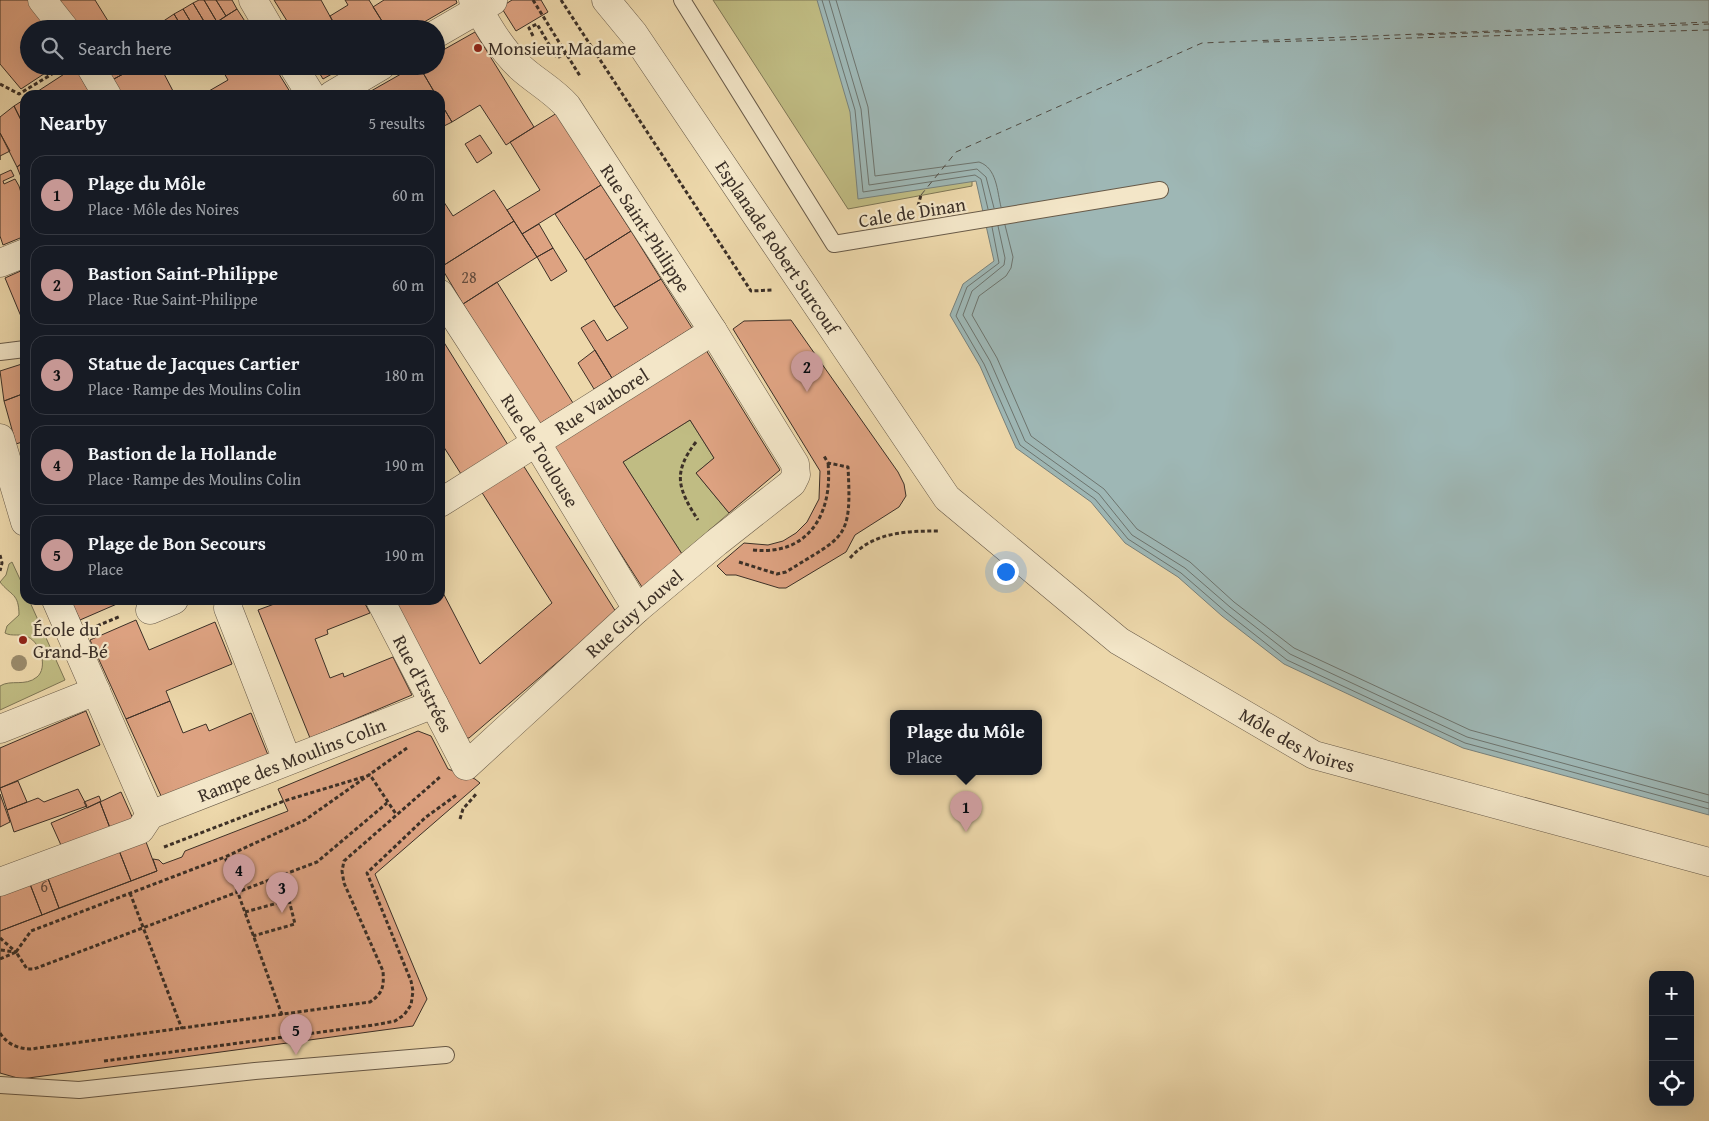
<!DOCTYPE html>
<html lang="en">
<head>
<meta charset="utf-8">
<style>
	:root { --surface:#171b24; --page:#20242c; --text:#f1f3f6; --muted:#9ea1a6; --line:#363941; --accent:#c59692 }
	body { margin:0; font-family:"Gentium Book Plus",serif; background:var(--page); color:var(--text) }
	.controls { position:absolute; right:15px; bottom:15px; display:grid; overflow:hidden; border-radius:10px; box-shadow:0 5px 20px #0002 }
	.controls button { width:45px; height:45px; display:grid; place-items:center; padding:0; border:0; border-bottom:1px solid var(--line); background:var(--surface); color:var(--text); font:25px sans-serif }
	.you { position:absolute; left:1005px; top:571px; width:18px; height:18px; margin:-12px; border:4px solid #fff; border-radius:50%; background:#1a73e8; box-shadow:0 0 0 8px #1a73e833 }
	.badge { display:grid; place-items:center; width:32px; height:32px; border-radius:50%; background:var(--accent); color:#111; font-size:16px; font-weight:700 }
	.pin { position:absolute; translate:-50% -41px; filter:drop-shadow(0 1px 2px #0008) }
	.pin::after { content:''; position:absolute; top:26px; width:18px; height:15px; background:inherit; clip-path:polygon(0 0,100% 0,50% 100%) }
	.popup { position:absolute; left:890px; top:710px; width:152px; height:65px; box-sizing:border-box; display:grid; place-content:center; border-radius:10px; background:var(--surface); filter:drop-shadow(0 1px 4px #0005); font-size:16px; white-space:nowrap; color:var(--muted) }
	.popup b { font-size:19px; color:var(--text) }
	.popup::after { content:''; position:absolute; left:50%; top:100%; margin-left:-10px; border:10px solid transparent; border-top-color:var(--surface) }
	.list { margin:0; padding:0; list-style:none }
	h2 { display:flex; justify-content:space-between; align-items:center; height:65px; margin:0; padding:0 20px; font-size:21px }
	h2 small { font-size:16px; font-weight:400; color:var(--muted) }
	.list li { display:grid; grid-template-columns:32px 1fr auto; gap:15px; align-items:center; box-sizing:border-box; height:80px; margin:0 10px 10px; padding:0 10px; border:1px solid var(--line); border-radius:15px }
	.list b { display:block; font-size:19px; white-space:nowrap }
	.list p { margin:0; font-size:16px; white-space:nowrap; color:var(--muted) }
	.list em { font-size:16px; font-style:normal; color:var(--muted) }
	.icon { flex:none; width:28px; height:28px; fill:none; stroke:currentColor; stroke-width:2; stroke-linecap:round; stroke-linejoin:round }
	.map { position:relative; flex:none; width:1709px; height:1121px; overflow:hidden }
	.search { position:absolute; background:var(--surface); box-shadow:0 5px 20px #0002; left:20px; top:20px; width:425px; height:55px; display:flex; align-items:center; gap:12px; box-sizing:border-box; padding:0 18px; border-radius:28px; color:var(--muted); font-size:19px }
	.panel { position:absolute; background:var(--surface); box-shadow:0 5px 20px #0002; left:20px; top:90px; width:425px; height:515px; border-radius:15px }
	.map>svg:first-child { display:block }
</style>
</head>
<body>
<div class="map">
<svg width="1709" height="1121" viewBox="0 0 1709 1121">
	<rect width="100%" height="100%" fill="#edd8ab"/>
	<filter id="stains"><feTurbulence type="fractalNoise" baseFrequency=".004" numOctaves="4"/><feColorMatrix values="0 0 0 0 .2 0 0 0 0 .09 0 0 0 0 .02 0 0 0 .5 -.17"/></filter>
	<radialGradient id="worn" r=".72"><stop offset=".6" stop-color="#630" stop-opacity="0"/><stop offset="1" stop-color="#630" stop-opacity=".3"/></radialGradient>
	<path fill="#c0bc83" stroke="#7e7655" d="M713 0H973L972 186 848 209Z
		M690 420 714 458 696 473 729 513 682 554 623 462Z
		M12 562 25 590V600H29L65 680 0 710V686C11 679 25 687 37 677 48 668 41 643 28 637 21 633 12 637 5 633L7 626 19 615C19 593 11 596 0 582L6 575 9 564Z"/>
	<path fill="#9eb7b5" stroke="#77817c" d="M817 0H1709V815L1463 748 1284 664 1222 616 1178 577 1125 543 1091 502 1016 448 980 366 950 315 963 284 994 261 976 181 858 199 850 112Z"/>
	<g fill="none" stroke-linecap="round" stroke-linejoin="round">
		<path stroke="#6d746e" stroke-width="1" d="M822 0 855 110 863 192 975 175 981 179 988 209
			M829 0 861 109 869 185 977 169 986 177 994 208
			M836 0 868 107 875 176 979 162C997 168 997 191 1001 207
			M1005 225 1013 257 1011 268 1006 276 979 296 972 315 997 358 1031 436 1104 489 1137 529 1190 562 1234 602 1294 648 1470 730 1709 795
			M998 226 1005 258 1004 265 972 291 963 315 990 361 1025 441 1099 494 1132 535 1185 568 1230 607 1290 654 1467 737 1709 803
			M992 227 999 263 967 287 956 316 984 364 1020 445 1095 499 1128 539 1181 573 1226 612 1287 660 1465 743 1709 809"/>
		<path stroke="#504b43" stroke-width="1" stroke-dasharray="6 5" stroke-linecap="butt" d="M1418 35 1709 24
			M1263 42 1709 30
			M921 195 956 152 1202 43 1709 22"/>
	</g>
	<path fill="#dda281" stroke="#3c3027" d="M0 0H32L55 29H29V66H56L21 89 0 64Z
		M53 0H95L113 29H76Z
		M199 0H204L217 22 208 28 193 3Z
		M204 0H216L226 16 217 22Z
		M216 0H232L237 9 226 16Z
		M274 0H321L337 29H292Z
		M345 0H369L387 29H337L330 16 348 5Z
		M384 0H456L457 3 412 29H387L373 7Z
		M512 0H541L548 12 516 31 501 7Z
		M193 3 208 28 206 29H195L183 9Z
		M183 9 195 29H183L174 14Z
		M237 9 250 29H206L226 16Z
		M174 14 183 29H163L159 24Z
		M475 32 534 127 506 145 480 105 452 122 440 102V95H436L419 66H436V54Z
		M104 66H138L112 80Z
		M138 66H160L173 91 166 95H120L112 80Z
		M220 66H274L292 95H202L228 80Z
		M315 66H346L323 79Z
		M415 66H419L436 95H364Z
		M75 67 91 95H32Z
		M25 99V128L14 106Z
		M440 102 452 122 440 128Z
		M14 106 25 128V161L17 167 0 133V117Z
		M557 113 601 185 522 234 507 210 540 190 510 142Z
		M0 133 10 151 0 156V160Z
		M480 135 492 153 477 163 465 144Z
		M25 161V187L17 167Z
		M11 170 14 176 3 181 4 184 15 179 19 186 25 206V236L3 245 0 236V175Z
		M601 185 631 231 585 260 555 214Z
		M494 190 514 221 441 267 440 196 453 216Z
		M514 221 537 257 463 304 441 267Z
		M539 224 553 248 537 257 522 234Z
		M631 231 661 279 614 307 585 260Z
		M553 248 567 271 551 281 537 257Z
		M25 269V326L5 278Z
		M661 279 692 328 612 378 581 328 594 320 607 341 628 328 614 307Z
		M497 282 573 403 539 424 463 304Z
		M791 320 898 472 904 484 906 496 899 507 855 535 846 552 786 588H779L736 575H726L717 566 744 543 768 545 783 541 796 533 807 522 819 499 820 471 733 329 744 321Z
		M440 336 508 445 461 474 440 441Z
		M595 350 612 378 594 389 578 363Z
		M706 350 780 470 729 513 696 473 714 458 690 420 623 462 682 554 642 587 552 446Z
		M25 363V393L4 401 0 371Z
		M25 393V441L16 444 4 401Z
		M523 465 616 612 469 738H464L392 600H440V587L480 664 552 603 481 491Z
		M70 600H126L80 620Z
		M285 600H363L370 613 327 630 328 634 315 639 330 678 343 673 344 677 393 657 412 695 310 738 258 610Z
		M136 620 149 650 215 622 232 664 166 691 170 701 126 719 90 640Z
		M170 701 183 733 206 724 209 731 251 713 268 755 162 798 126 719Z
		M86 711 100 745 0 788V748Z
		M418 731 431 736 448 769 475 779 480 783 375 874 427 999 413 1026 21 1079 0 1073V931L157 871 153 859 159 860 163 864 182 857 185 851 288 811 278 789Z
		M18 781 27 802 7 810 0 788Z
		M78 789 87 806 14 832 7 810 38 798 44 802Z
		M121 792 134 821 110 828 100 802Z
		M0 794 10 822 0 827Z
		M99 796 101 801 87 808 84 802Z
		M100 802 110 828 65 854 51 823Z
		M143 834 157 871 131 881 118 848Z
		M118 848 131 881 59 908 46 873Z
		M46 873 59 908 42 915 28 879Z
		M28 879 42 915 0 931V889Z"/>
	<g fill="none" stroke-linecap="round" stroke-linejoin="round">
		<defs>
			<path id="lane" d="M682 0 834 244 1160 190
				M0 352 25 349
				M0 1085 79 1090 255 1071 446 1055"/>
			<g id="street">
				<path d="M42 0 65 29"/>
				<path d="M253 0 270 29"/>
				<path id="s1" d="M606 0 634 34 947 498 1119 641 1314 755 1709 862"/>
				<path d="M436 34 493 1"/>
				<path d="M90 66 107 95"/>
				<path d="M293 66 311 95"/>
				<path d="M332 95 381 66"/>
				<path d="M0 263 25 253"/>
				<path id="s2" d="M440 294 536 442 637 609"/>
				<path d="M0 438 25 522"/>
				<path id="s3" d="M440 503 713 331"/>
				<path d="M56 600 150 815"/>
				<path d="M229 600 228 608 287 760"/>
				<path id="s4" d="M380 600 466 766 637 609 717 542 792 483 796 475 795 464 713 331 567 106C553 90 535 81 520 67 500 48 486 23 473 0"/>
				<path d="M150 610 174 600"/>
				<path d="M0 729 96 691"/>
				<path id="s5" d="M150 815 434 704"/>
				<path d="M0 882 140 830 150 815"/>
			</g>
		</defs>
		<use href="#lane" stroke="#685a48" stroke-width="18"/>
		<use href="#street" stroke="#685a48" stroke-width="29"/>
		<path stroke="#3c3027" stroke-width="3" stroke-dasharray="4 2.5" stroke-linecap="butt" d="M533 0 580 76
			M561 0 751 291 773 290
			M533 36 529 28 537 24 557 58 566 53
			M0 84 19 94 62 68
			M918 206 921 195
			M696 442C672 473 678 489 698 520
			M753 550C809 556 833 513 828 463
			M0 555 2 563 0 571
			M850 558C873 532 906 531 939 531
			M739 562 777 574 786 572C845 535 852 541 848 467L828 463 824 456
			M97 626 121 616
			M460 819 463 809 477 793
			M164 847 284 801 370 775 396 814
			M130 893 182 1029
			M245 912 289 900 295 924 253 936
			M0 938 16 952 0 950
			M16 952 31 931 225 857
			M0 959 16 952 27 969H34L317 862 387 803
			M282 1015 225 857 305 820 407 748
			M0 1033C7 1044 18 1049 31 1049L370 1002C383 993 384 987 383 971L344 883 342 871 344 861 440 777
			M104 1061 374 1025 395 1021 404 1015 411 1005 413 991 411 981 367 873 426 817 458 794"/>
		<use href="#lane" stroke="#f3e6c8" stroke-width="16"/>
		<use href="#street" stroke="#f3e6c8" stroke-width="28"/>
	</g>
	<circle fill="#9a8b6c" cx="19" cy="663" r="8"/>
	<g fill="#8f2418" stroke="#f3e6c8" stroke-width="2">
		<circle cx="478" cy="48" r="5"/>
		<circle cx="23" cy="640" r="5"/>
	</g>
	<g text-anchor="middle" stroke-width="4.5" stroke-linejoin="round" paint-order="stroke">
		<g font-size="16" fill="#644c3e">
			<text x="469" y="283">28</text>
			<text x="44" y="892">6</text>
		</g>
		<g font-size="19" fill="#3c3027" stroke="#f3e6c8" text-anchor="start">
			<text x="488" y="55">Monsieur Madame</text>
			<text x="33" y="636">École du<tspan x="33" dy="22">Grand-Bé</tspan></text>
		</g>
		<g font-size="19" fill="#3c3027" stroke="#f3e6c8">
			<text transform="translate(912 212) rotate(-9)" y="7">Cale de Dinan</text>
			<text transform="translate(646 228) rotate(57)" y="7">Rue Saint-Philippe</text>
			<text dy="7" stroke="none"><textPath href="#s1" startOffset="301">Esplanade Robert Surcouf</textPath></text>
			<text dy="7" stroke="none"><textPath href="#s3" startOffset="191">Rue Vauborel</textPath></text>
			<text dy="7" stroke="none"><textPath href="#s2" startOffset="186">Rue de Toulouse</textPath></text>
			<text dy="7" stroke="none"><textPath href="#s4" startOffset="414">Rue Guy Louvel</textPath></text>
			<text dy="7" stroke="none"><textPath href="#s4" startOffset="94">Rue d'Estrées</textPath></text>
			<text dy="7" stroke="none"><textPath href="#s1" startOffset="1032">Môle des Noires</textPath></text>
			<text dy="7" stroke="none"><textPath href="#s5" startOffset="152">Rampe des Moulins Colin</textPath></text>
		</g>
	</g>
	<rect width="100%" height="100%" filter="url(#stains)"/>
	<rect width="100%" height="100%" fill="url(#worn)"/>
</svg>
<div class="controls">
<button>+</button>
<button>−</button>
<button><svg class="icon" aria-label="locate" viewBox="0 0 24 24"><circle cx="12" cy="12" r="6"/><path d="M12 2v4M12 18v4M2 12h4M18 12h4"/></svg></button>
</div>
<div class="you"></div>
<div class="pin badge" style="left:966px;top:832px">1</div>
<div class="popup"><b>Plage du Môle</b>Place</div>
<div class="pin badge" style="left:807px;top:392px">2</div>
<div class="pin badge" style="left:282px;top:913px">3</div>
<div class="pin badge" style="left:239px;top:895px">4</div>
<div class="pin badge" style="left:296px;top:1055px">5</div>
<div class="search"><svg class="icon" aria-label="search" viewBox="0 0 24 24"><circle cx="10" cy="10" r="6"/><path d="M15 15l6 6"/></svg>Search here</div>
<section class="panel">
<h2>Nearby<small>5 results</small></h2>
<ul class="list">
<li><span class="badge">1</span><div><b>Plage du Môle</b><p>Place · Môle des Noires</p></div><em>60 m</em></li>
<li><span class="badge">2</span><div><b>Bastion Saint-Philippe</b><p>Place · Rue Saint-Philippe</p></div><em>60 m</em></li>
<li><span class="badge">3</span><div><b>Statue de Jacques Cartier</b><p>Place · Rampe des Moulins Colin</p></div><em>180 m</em></li>
<li><span class="badge">4</span><div><b>Bastion de la Hollande</b><p>Place · Rampe des Moulins Colin</p></div><em>190 m</em></li>
<li><span class="badge">5</span><div><b>Plage de Bon Secours</b><p>Place</p></div><em>190 m</em></li>
</ul>
</section>
</div>
</body>
</html>
